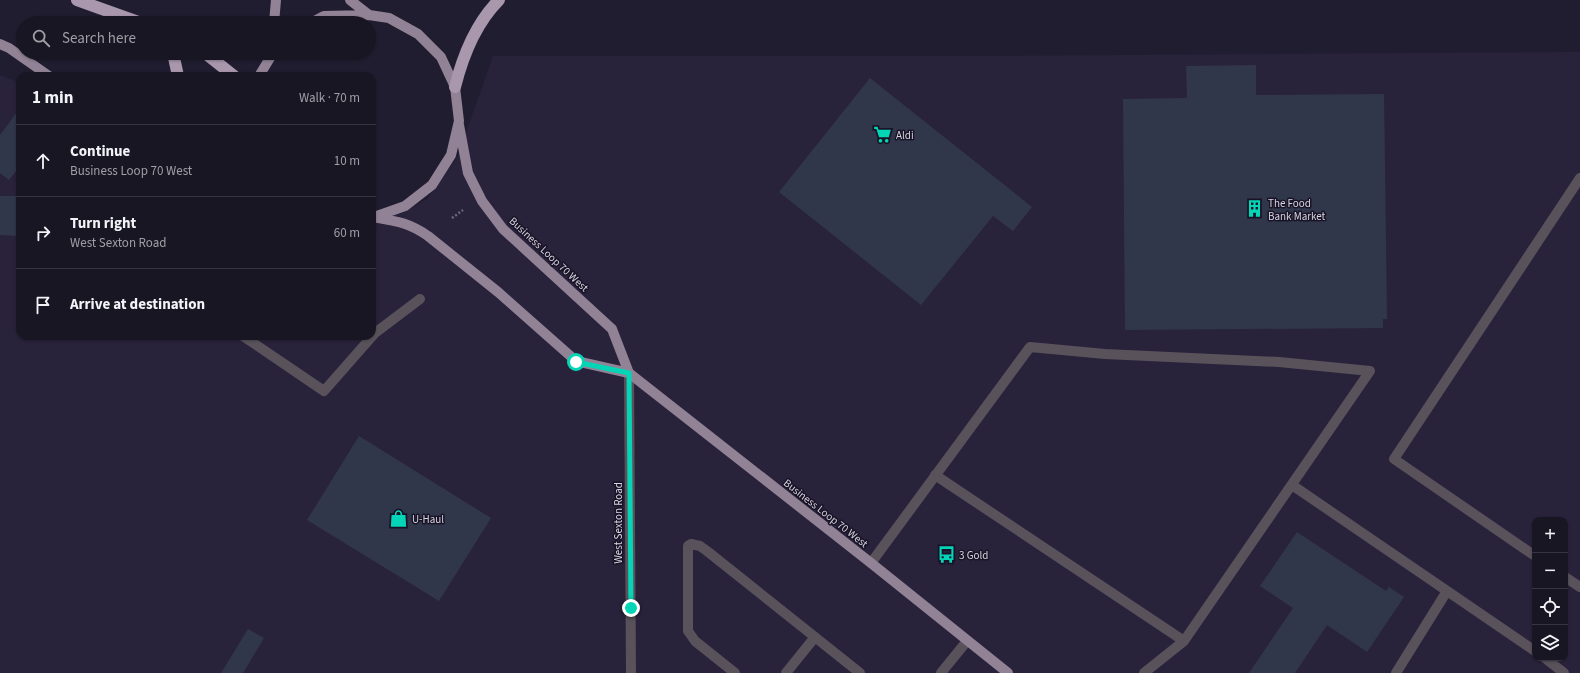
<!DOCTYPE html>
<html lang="en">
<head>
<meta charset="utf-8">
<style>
	:root { --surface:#191624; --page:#262331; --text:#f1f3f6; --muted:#9f9fa6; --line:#373541 }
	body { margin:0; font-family:"Source Sans 3",sans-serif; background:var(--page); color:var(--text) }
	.controls { position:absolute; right:12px; bottom:12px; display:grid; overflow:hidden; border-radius:8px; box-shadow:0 1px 3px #0004 }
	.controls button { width:36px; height:36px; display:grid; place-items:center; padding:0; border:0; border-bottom:1px solid var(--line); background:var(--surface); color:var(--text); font:20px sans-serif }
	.stop { position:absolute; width:12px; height:12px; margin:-9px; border:3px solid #04d5b6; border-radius:50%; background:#fff }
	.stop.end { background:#04d5b6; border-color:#fff; box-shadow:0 1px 4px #0008 }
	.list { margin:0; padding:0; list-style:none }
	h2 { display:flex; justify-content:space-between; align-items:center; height:52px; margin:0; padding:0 16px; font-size:17px }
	h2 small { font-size:13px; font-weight:400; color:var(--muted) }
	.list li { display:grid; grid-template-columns:26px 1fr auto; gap:12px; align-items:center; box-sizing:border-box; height:72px; padding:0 16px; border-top:1px solid var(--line) }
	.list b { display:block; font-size:15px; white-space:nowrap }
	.list p { margin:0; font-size:13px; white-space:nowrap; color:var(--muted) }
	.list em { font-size:13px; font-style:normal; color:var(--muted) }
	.icon { flex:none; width:22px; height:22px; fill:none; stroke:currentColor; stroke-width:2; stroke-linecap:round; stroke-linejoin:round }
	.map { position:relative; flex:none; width:1580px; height:673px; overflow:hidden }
	.search { position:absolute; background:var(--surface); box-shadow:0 1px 3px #0004; left:16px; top:16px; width:360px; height:44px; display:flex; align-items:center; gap:10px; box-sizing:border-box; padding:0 14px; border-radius:22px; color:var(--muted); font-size:15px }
	.panel { position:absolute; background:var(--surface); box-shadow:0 1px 3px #0004; left:16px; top:72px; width:360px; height:268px; border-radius:12px }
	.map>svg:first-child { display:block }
</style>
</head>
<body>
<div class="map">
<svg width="1580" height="673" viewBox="0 0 1580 673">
	<rect width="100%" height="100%" fill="#211d30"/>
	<path fill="#29223b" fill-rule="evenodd" d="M1580 52V673H0V75L20 83V336H372V212L400 214 427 199 458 156 493 56H978ZM1535 520H1565V658H1535Z"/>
	<path fill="#31374b" d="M1256 65V95L1384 94 1387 319H1383V328L1125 330 1123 99 1187 98 1186 66Z
		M870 78 1032 207 1013 231 993 216 921 305 779 192Z
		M20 108V166L9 180 0 173V135Z
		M0 196H20V236L0 235Z
		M359 436 491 518 439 601 307 520Z
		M1297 532 1386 591 1389 587 1404 597 1367 652 1327 625 1295 673H1249L1293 608 1260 586Z
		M248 629 264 638 243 673H221Z"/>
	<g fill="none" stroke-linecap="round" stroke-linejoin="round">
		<path stroke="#6c6879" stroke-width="2.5" stroke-dasharray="2 2" stroke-linecap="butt" d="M452 218 463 210"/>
		<path stroke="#59525b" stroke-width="10" d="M243 336 324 391 375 333 420 299
			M629 373 631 673
			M935 475 1184 641
			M1292 485 1535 651
			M1535 556 1394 459 1580 178
			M871 563 1030 347 1105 354 1279 362 1370 371 1184 641 1144 673
			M1565 577 1580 587
			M1545 658 1564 673
			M735 673 695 641 688 631V546L691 544 700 546 707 551 860 673
			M786 673 815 637
			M941 673 967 641
			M1396 673 1447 591"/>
		<path stroke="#918395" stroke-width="10" d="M350 0 369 15
			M274 23 276 0
			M311 23 324 16 369 15 389 18 418 34 441 57 455 87 459 121 451 155 432 185 405 206 374 217
			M0 44 9 48 49 76
			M259 76 273 53
			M459 125 468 173 482 201 503 229 612 329 629 373
			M372 217C395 221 408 222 428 236L498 292 576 361 629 373 871 563 1008 673"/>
		<path stroke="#a897ad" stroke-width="12" d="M77 0 141 23
			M173 53 178 76
			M205 53 234 76
			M455 87C463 55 475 24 499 0"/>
	</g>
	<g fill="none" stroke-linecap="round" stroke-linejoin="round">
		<path stroke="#04d5b6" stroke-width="5" d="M576 362 629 373 631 608"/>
	</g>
	<defs>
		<symbol id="supermarket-bare" viewBox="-9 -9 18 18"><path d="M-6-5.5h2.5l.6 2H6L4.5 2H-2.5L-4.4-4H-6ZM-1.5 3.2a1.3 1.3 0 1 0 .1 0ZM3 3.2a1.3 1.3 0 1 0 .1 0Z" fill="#04d5b6" stroke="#181326" stroke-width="2.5" paint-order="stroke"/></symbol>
		<symbol id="building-bare" viewBox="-9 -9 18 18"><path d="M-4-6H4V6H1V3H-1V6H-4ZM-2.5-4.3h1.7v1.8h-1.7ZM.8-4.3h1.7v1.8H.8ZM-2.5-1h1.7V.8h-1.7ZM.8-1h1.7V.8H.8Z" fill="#04d5b6" stroke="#181326" stroke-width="2.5" paint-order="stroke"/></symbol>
		<symbol id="shop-bare" viewBox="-9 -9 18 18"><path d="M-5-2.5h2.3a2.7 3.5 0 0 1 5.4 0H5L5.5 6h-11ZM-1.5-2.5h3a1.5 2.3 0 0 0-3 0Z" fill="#04d5b6" stroke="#181326" stroke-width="2.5" paint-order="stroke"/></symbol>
		<symbol id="bus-bare" viewBox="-9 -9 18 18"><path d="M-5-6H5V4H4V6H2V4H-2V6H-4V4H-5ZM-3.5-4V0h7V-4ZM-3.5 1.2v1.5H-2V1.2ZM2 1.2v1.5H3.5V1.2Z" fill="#04d5b6" stroke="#181326" stroke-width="2.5" paint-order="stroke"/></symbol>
	</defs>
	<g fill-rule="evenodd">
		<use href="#supermarket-bare" x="870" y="122" width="25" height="25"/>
		<use href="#building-bare" x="1242" y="196" width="25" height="25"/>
		<use href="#shop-bare" x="386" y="506" width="25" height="25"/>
		<use href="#bus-bare" x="934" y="542" width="25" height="25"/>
	</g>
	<g text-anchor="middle" stroke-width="3" stroke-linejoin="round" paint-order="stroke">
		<g font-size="11" fill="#d7d4e1" stroke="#181326" text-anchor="start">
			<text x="896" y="139">Aldi</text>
			<text x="1268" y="207">The Food<tspan x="1268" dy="13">Bank Market</tspan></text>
			<text x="412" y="523">U-Haul</text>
			<text x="959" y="559">3 Gold</text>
		</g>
		<g font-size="11" fill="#d7d4e1" stroke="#181326">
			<text transform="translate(549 254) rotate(43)" y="4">Business Loop 70 West</text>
			<text transform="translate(826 513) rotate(38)" y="4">Business Loop 70 West</text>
			<text transform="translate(618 523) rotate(-90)" y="4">West Sexton Road</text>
		</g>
	</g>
</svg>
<div class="controls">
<button>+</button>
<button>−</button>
<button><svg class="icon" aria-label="locate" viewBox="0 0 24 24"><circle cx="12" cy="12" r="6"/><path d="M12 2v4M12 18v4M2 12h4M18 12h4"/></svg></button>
<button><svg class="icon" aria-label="layers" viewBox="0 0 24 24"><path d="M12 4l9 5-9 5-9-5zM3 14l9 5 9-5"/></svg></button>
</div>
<div class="stop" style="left:576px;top:362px"></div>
<div class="stop end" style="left:631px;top:608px"></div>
<div class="search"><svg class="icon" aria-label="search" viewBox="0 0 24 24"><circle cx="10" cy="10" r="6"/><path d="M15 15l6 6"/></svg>Search here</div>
<section class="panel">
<h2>1 min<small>Walk · 70 m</small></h2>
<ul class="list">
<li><svg class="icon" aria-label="ahead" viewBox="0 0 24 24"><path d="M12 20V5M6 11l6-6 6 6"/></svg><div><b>Continue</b><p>Business Loop 70 West</p></div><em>10 m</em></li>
<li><svg class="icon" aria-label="right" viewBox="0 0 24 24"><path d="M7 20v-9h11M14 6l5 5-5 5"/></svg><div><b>Turn right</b><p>West Sexton Road</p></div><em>60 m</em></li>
<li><svg class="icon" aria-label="arrive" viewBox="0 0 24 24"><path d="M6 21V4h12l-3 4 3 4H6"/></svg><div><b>Arrive at destination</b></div></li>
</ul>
</section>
</div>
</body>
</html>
